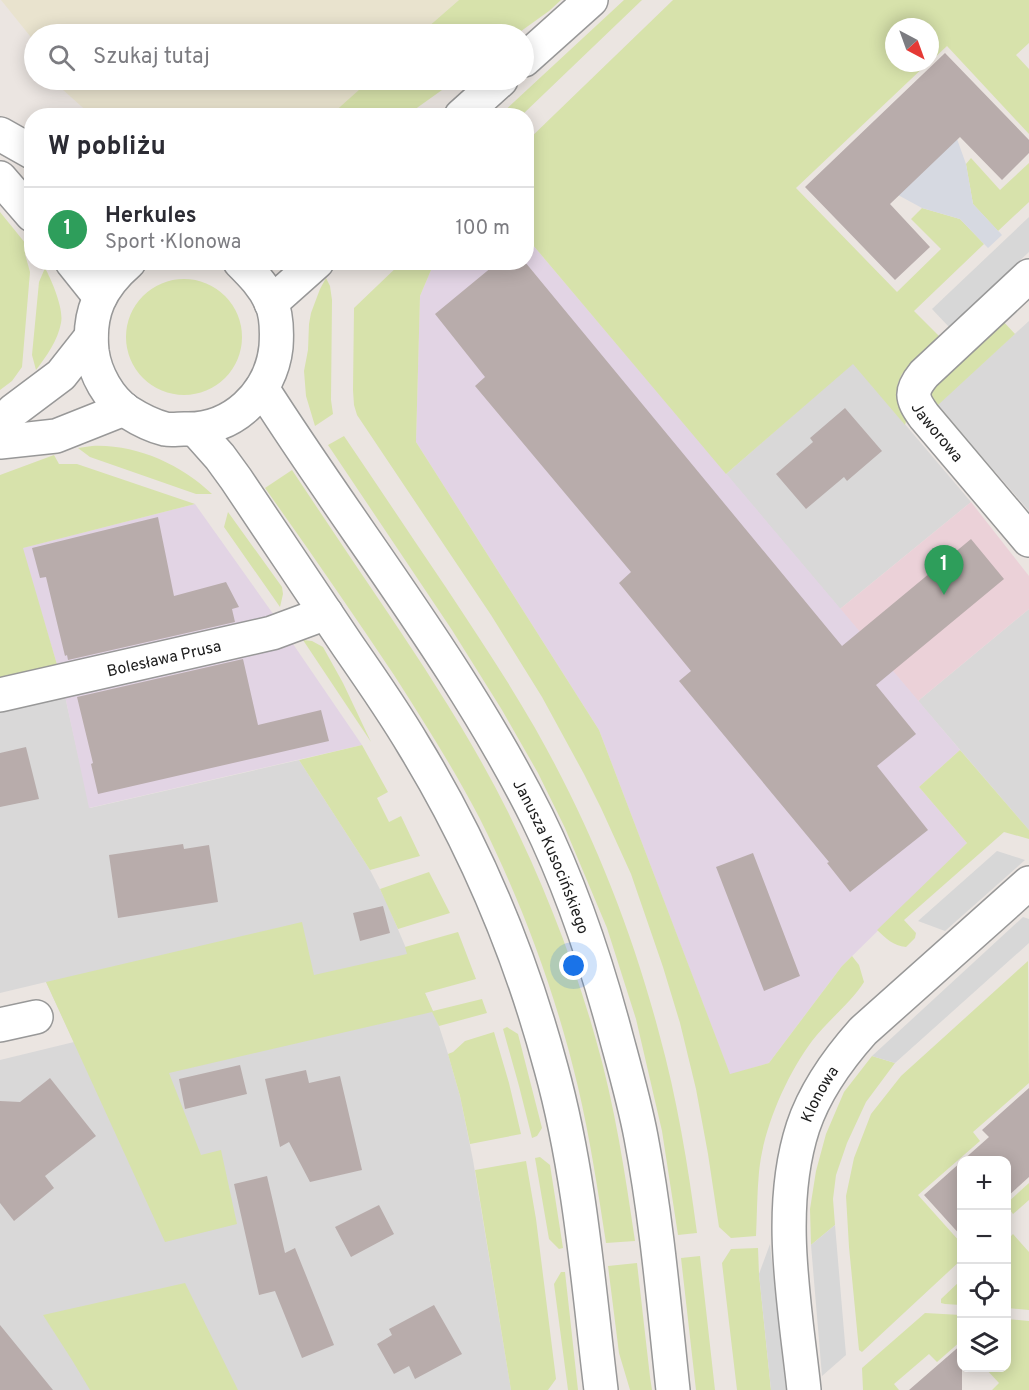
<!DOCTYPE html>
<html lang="pl">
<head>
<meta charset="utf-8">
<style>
	:root { --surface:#fff; --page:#f7f7f7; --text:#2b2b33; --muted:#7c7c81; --line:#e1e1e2; --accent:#b31344 }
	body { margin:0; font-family:Overpass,sans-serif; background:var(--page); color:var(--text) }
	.controls { position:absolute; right:18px; bottom:18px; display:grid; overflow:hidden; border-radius:12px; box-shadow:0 3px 15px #0003 }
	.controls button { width:54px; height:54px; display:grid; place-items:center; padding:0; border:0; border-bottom:2px solid var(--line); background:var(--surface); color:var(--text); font:30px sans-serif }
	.compass { position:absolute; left:885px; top:18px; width:54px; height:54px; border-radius:50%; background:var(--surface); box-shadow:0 3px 15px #0003; rotate:139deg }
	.you { position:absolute; left:574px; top:966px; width:21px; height:21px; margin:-15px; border:4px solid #fff; border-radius:50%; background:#1a73e8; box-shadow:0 0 0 9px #1a73e833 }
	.badge { display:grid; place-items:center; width:39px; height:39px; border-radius:50%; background:var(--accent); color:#fff; font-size:20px; font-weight:700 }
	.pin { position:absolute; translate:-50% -50px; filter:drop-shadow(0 2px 3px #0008) }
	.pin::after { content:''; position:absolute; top:32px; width:21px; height:18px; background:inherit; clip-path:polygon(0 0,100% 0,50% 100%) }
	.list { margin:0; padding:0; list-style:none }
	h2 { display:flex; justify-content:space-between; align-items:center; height:78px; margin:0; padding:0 24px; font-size:26px }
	h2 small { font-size:20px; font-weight:400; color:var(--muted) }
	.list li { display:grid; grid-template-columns:39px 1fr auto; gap:18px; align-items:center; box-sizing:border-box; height:84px; padding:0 24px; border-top:2px solid var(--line) }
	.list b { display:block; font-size:22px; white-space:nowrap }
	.list p { margin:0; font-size:20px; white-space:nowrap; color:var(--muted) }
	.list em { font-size:20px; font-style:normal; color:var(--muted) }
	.icon { flex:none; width:33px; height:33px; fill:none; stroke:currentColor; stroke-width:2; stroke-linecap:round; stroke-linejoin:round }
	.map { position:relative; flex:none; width:1029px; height:1390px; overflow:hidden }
	.search { position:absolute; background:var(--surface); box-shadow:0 3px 15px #0003; left:24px; top:24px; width:510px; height:66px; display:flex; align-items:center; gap:15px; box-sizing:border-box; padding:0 21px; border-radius:33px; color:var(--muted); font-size:22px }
	.panel { position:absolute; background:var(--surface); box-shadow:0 3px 15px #0003; left:24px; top:108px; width:510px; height:162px; border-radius:24px }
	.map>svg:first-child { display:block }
</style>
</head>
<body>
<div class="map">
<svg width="1029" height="1390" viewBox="0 0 1029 1390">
	<rect width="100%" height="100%" fill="#ebe5e1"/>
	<path fill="#d9d8d8" d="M1029 321V511L937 405Z
		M853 363 971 502 840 609 726 474Z
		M1029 609V830L918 701Z
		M65 696 90 808 299 760 370 870 386 901 439 1026 448 1054 460 1096 473 1160 511 1390H0V1060L74 1042 46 982 0 993V710Z"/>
	<path fill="#ebd1d8" d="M971 502 1029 576V609L918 701 840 609Z"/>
	<path fill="#e2d4e4" d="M527 238 960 750 919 787 967 843 842 966 769 1063 730 1075 599 730 416 442 420 296 434 263 526 262Z
		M195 504 276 618 58 668 22 548Z
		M291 641 362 745 89 808 65 696Z"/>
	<path fill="#e9e3ce" d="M1 0H459L420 34H34V41Z
		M52 80H370L331 116 91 115Z"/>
	<path fill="#d7e2ab" d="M459 0H561L549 11 517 34H420Z
		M624 0H642L522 115H500Z
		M673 0H1029V43L1016 55 1029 69V134L947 46 930 62V27H894V63H928L796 188 897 292 941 249 911 219 922 208 960 219 984 244 914 311 939 336 902 374 898 383 897 392 899 399 908 414 905 425 853 364 726 474 527 238 526 142Z
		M370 80H456L407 115H331Z
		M971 158 1000 190 1029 163V202L998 231 973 204 966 164Z
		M0 212 30 249 25 254 30 272 22 367 12 381 0 390Z
		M401 263H434L420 296 416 442 599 730 730 1074 769 1063 842 966 852 956 859 965 864 982C852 1002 827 1021 812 1041 786 1076 763 1129 759 1172 757 1193 757 1215 756 1236L731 1238 719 1227 708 1154 696 1089 680 1023 663 967 631 874 601 808 584 774 542 697 491 615 357 415 354 405 353 390 354 308Z
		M45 268C52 281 64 309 61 323 58 340 46 357 36 370L32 355 39 282Z
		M326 278 330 286 332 300 331 400 333 414 315 426 306 396 304 371 308 350 309 324 311 313 320 289Z
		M126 337a58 58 0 1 1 116 0a58 58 0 1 1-116 0Z
		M1002 320 1015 334 938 405 1001 480 997 483 930 402 928 391Z
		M344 436C378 486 411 536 445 586 476 633 507 679 535 728 589 823 631 926 659 1033 677 1098 688 1165 697 1233L678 1235 662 1131 636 1019 607 928 565 828 538 773 502 710 452 630 328 445Z
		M92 446C136 444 180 464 212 494H196L90 457 78 448Z
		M54 455 59 464H77L195 504 23 548 58 668 0 682V475Z
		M292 470C324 518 356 566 388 613 431 677 473 742 508 812 544 885 574 961 596 1040 615 1106 625 1173 635 1241L606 1243C598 1191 590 1138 578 1087 556 994 522 903 480 819 454 769 424 722 394 675 352 612 309 550 265 488Z
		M228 512 282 587 283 594 280 607 224 527Z
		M303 640 312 641 323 647 343 683 371 742Z
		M362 745 388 792 377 798 389 822 401 816 420 856 370 870 299 760Z
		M960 750 1029 830V839L1004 832 904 920 916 933 915 938 906 947C893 946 886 938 877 930L967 843 919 787Z
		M429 872 450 913 398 929 380 889Z
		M302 922 314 975 407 954 405 947 458 932 476 979 425 993 433 1011 482 999 487 1013 439 1026 432 1012 169 1073 201 1155 221 1150 237 1224 165 1242 46 982Z
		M1028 961 1029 1083 973 1132 980 1141 918 1195 961 1243V1260L862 1352 859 1350 849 1247 846 1196 854 1158 871 1114 901 1076Z
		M507 1027 518 1034 542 1128 537 1136 532 1138 519 1086 503 1029Z
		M494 1032 509 1083 521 1134 470 1144 460 1096 448 1054 453 1052 465 1041Z
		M872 1056 895 1063 866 1102 847 1143 836 1175 833 1199 835 1225 811 1245 810 1209 816 1171 826 1134 844 1092Z
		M540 1157 550 1165 563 1248 559 1249 549 1239 535 1158Z
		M526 1161 536 1219 556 1379 548 1390H511L475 1170Z
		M1029 1183V1200L1013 1214 1007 1206V1203Z
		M1013 1234 1029 1252V1310L1007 1308V1240Z
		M758 1248 759 1274 771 1390H737L722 1263 731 1249Z
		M700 1256 715 1390H696L681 1258Z
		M637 1263 650 1377 652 1390H630L619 1353 608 1266Z
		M561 1272H565L578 1390H568L554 1284Z
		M961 1280V1305L945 1304 941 1303V1299Z
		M185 1283 238 1390H90L72 1360 43 1315Z
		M925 1313 961 1315V1341L937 1362 929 1354 894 1384 899 1390H863L862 1368Z
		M1007 1319 1029 1321V1390H992L999 1383 985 1368H1006Z"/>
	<path fill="#d7d7d7" d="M1029 217V252L949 327 932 309Z
		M997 851 1025 860 945 931 918 921Z
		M1023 917 1029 919V943L895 1063 872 1056Z
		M835 1225 846 1355 822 1376 811 1245Z
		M770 1244 786 1390H771L759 1274Z"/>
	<path fill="#d6d9e1" d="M957 139 966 164 973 204 1002 235 988 248 960 219 922 208 898 195Z"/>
	<path fill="#b8acab" d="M945 53 1029 140V153L1002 180 960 137 890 204 930 247 895 280 805 187Z
		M498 262H525L842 646 971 539 1004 579 876 685 916 734 877 766 928 830 850 892 827 863 829 862 679 681 691 671 619 583 631 572 475 386 485 377 435 314Z
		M845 408 882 451 847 481 844 477 806 509 776 474 813 442 810 438Z
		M158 517 174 596 226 582 239 607 232 609 235 622 68 660 67 655 65 656 46 577 40 578 32 548Z
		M243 659 258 725 321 710 329 741 98 794 91 764 93 763 77 697Z
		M26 747 39 799 0 807V753Z
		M183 844 184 849 209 845 218 902 118 918 109 855Z
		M753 853 800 976 764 991 716 867Z
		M383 906 390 933 360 941 353 913Z
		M240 1065 247 1094 185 1109 179 1079Z
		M306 1070 309 1083 340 1076 362 1170 310 1182 289 1142 280 1147 265 1079Z
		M50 1078 96 1136 45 1176 54 1188 14 1221 0 1203V1101L20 1102Z
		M1029 1088V1177L1006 1198V1161H962L989 1137 982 1130Z
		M962 1161V1237L924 1195Z
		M267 1176 285 1253 295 1248 334 1345 302 1358 275 1291 259 1295 234 1184Z
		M379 1205 394 1234 351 1257 335 1227Z
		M434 1305 462 1354 415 1379 409 1366 394 1374 377 1344 392 1335 389 1329Z
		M0 1325 53 1390H0Z
		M962 1344V1390H909Z"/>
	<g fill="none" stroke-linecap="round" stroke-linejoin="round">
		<defs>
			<g id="minor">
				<path d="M524 60 591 0"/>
				<path d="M461 116 501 80"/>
				<path d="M0 134 32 152"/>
				<path d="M0 178 32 215"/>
				<path d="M72 262 100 297"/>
				<path d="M129 262C100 287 88 313 92 351 95 374 109 399 128 412 139 419 153 426 165 429 171 430 178 429 184 429 232 431 271 394 276 347 277 332 277 315 271 302 264 286 252 274 240 262"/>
				<path id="s1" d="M1029 276 924 374C910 391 911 398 924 416L1029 540"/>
				<path d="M271 303 317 262"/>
				<path id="s2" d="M262 388C353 531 461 665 537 817 572 888 597 964 617 1040 626 1073 635 1105 641 1137 657 1221 664 1306 673 1390"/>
				<path d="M0 428 13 411 61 375 91 337"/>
				<path d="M196 430 220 457 236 479C273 535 311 590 348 646 371 679 394 712 414 746 475 846 521 956 551 1068 580 1173 588 1282 601 1390"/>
				<path d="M0 442 56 436 124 409"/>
				<path id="s3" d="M0 695 272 633 326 613"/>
				<path d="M0 1025 36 1017"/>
				<path id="s4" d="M804 1390C795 1305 776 1210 803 1127 815 1091 838 1059 863 1031L1029 883"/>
			</g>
		</defs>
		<use href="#minor" stroke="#989898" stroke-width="36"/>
		<use href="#minor" stroke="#fff" stroke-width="33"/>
	</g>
	<g text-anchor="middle" stroke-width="4.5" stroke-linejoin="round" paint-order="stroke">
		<g font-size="16" fill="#1b1b1b" stroke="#fff">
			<text dy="6" stroke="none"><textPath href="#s1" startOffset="212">Jaworowa</textPath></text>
			<text dy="6" stroke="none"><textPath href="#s3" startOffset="168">Bolesława Prusa</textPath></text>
			<text dy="6" stroke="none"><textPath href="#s2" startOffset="552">Janusza Kusocińskiego</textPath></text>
			<text dy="6" stroke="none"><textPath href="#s4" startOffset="302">Klonowa</textPath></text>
		</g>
	</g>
</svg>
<div class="controls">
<button>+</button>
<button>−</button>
<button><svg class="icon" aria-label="locate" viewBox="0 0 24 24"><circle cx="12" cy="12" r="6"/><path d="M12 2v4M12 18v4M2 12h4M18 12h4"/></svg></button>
<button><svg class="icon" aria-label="layers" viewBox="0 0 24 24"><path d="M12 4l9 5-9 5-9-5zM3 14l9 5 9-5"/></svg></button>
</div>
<svg class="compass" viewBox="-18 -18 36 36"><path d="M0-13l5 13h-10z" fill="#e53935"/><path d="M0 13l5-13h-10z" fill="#7c7c81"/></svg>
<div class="you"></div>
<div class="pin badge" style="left:944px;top:595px;background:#2e9e5b">1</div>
<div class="search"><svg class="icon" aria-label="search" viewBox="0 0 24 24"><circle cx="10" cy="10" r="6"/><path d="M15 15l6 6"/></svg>Szukaj tutaj</div>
<section class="panel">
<h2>W pobliżu<small></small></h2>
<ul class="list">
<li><span class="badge" style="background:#2e9e5b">1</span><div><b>Herkules</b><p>Sport · Klonowa</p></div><em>100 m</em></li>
</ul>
</section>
</div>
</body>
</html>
